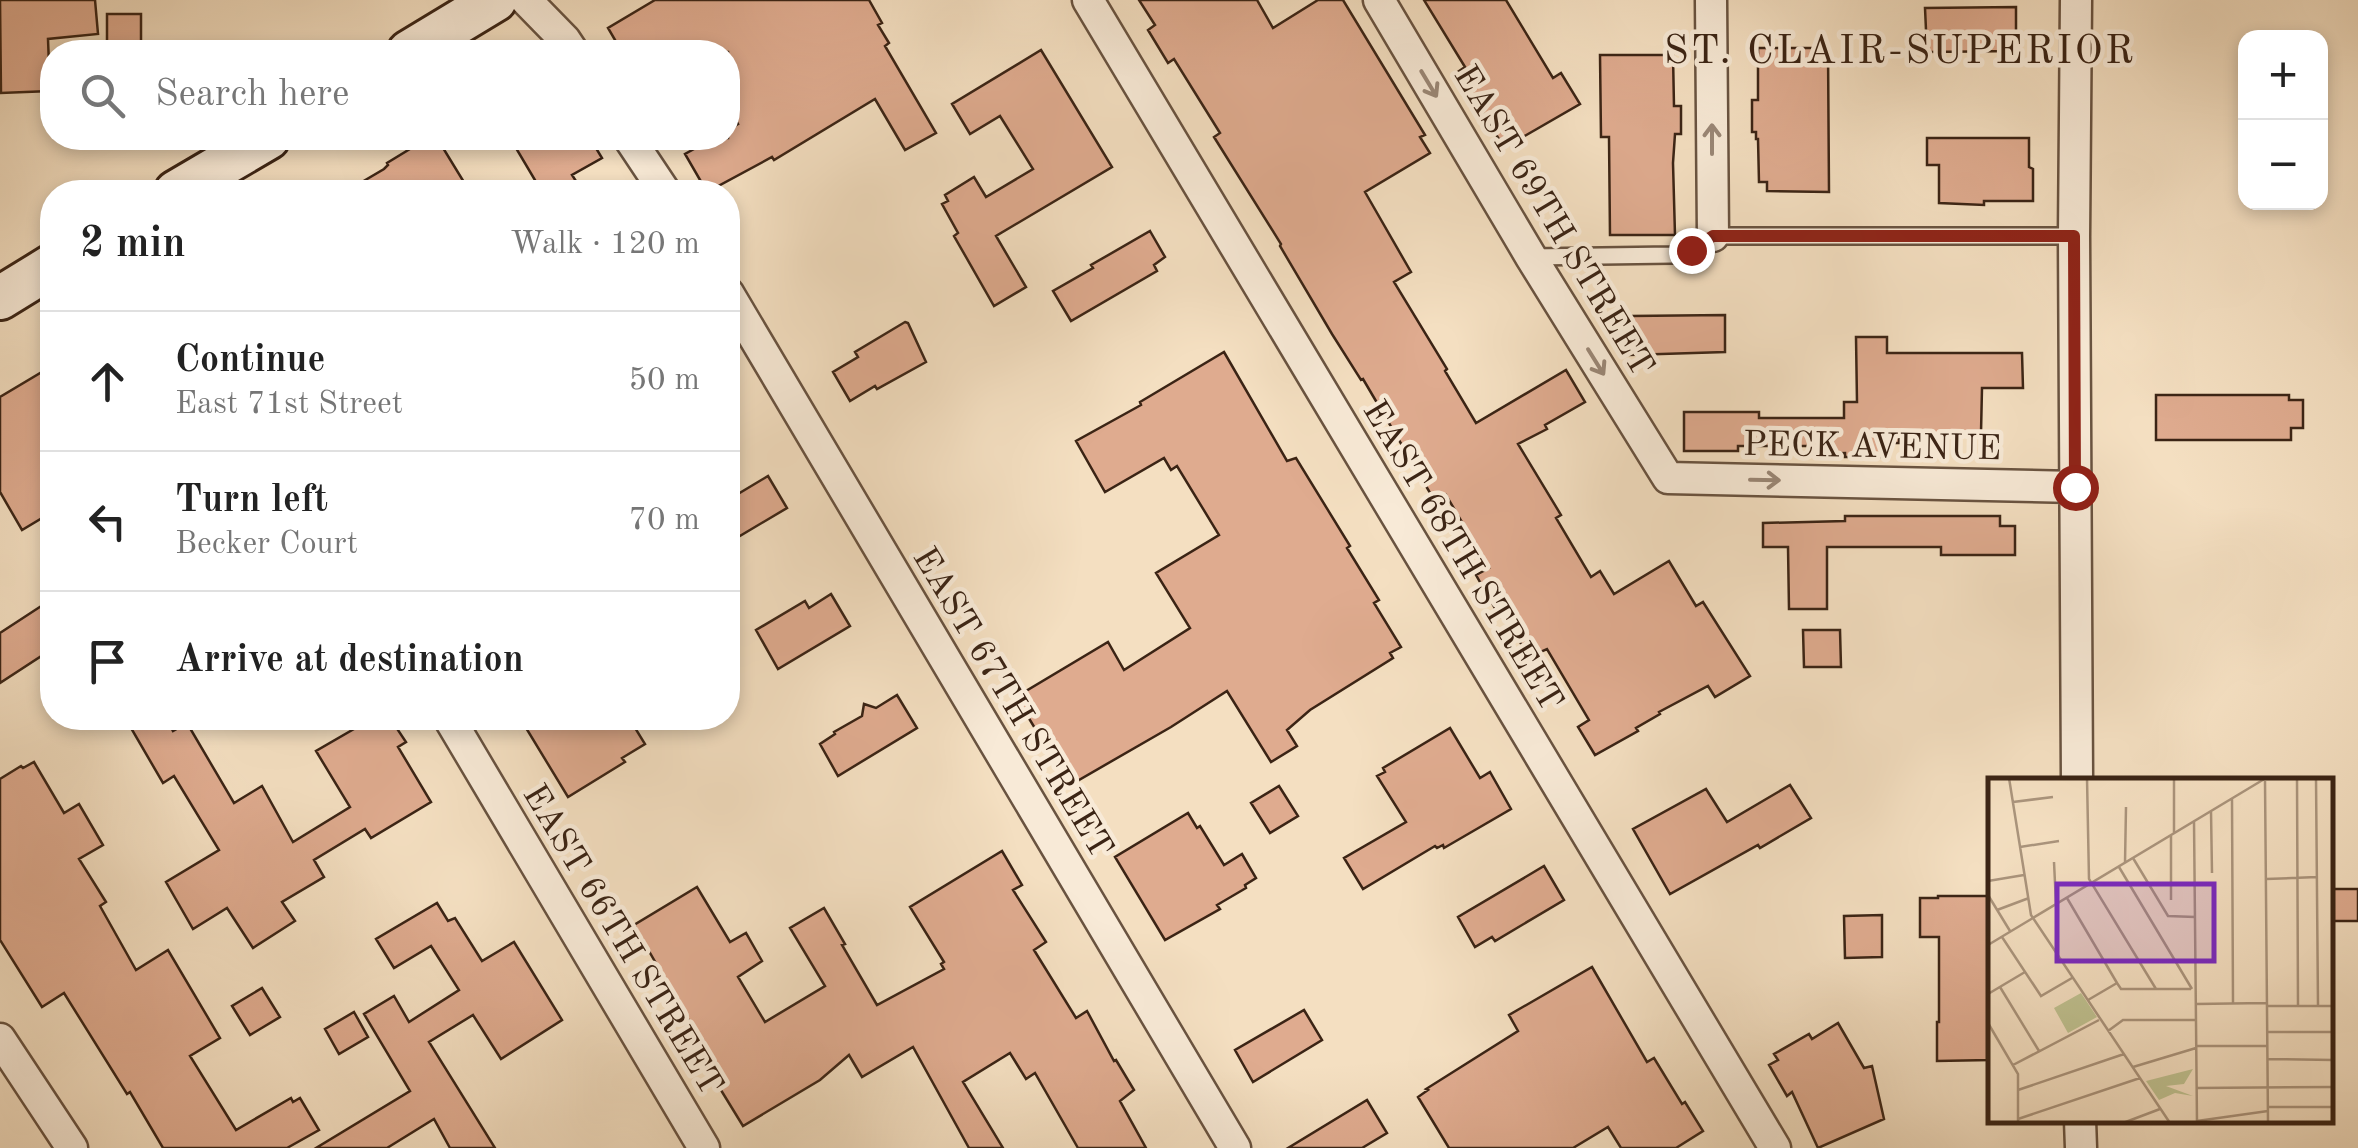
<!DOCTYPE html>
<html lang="en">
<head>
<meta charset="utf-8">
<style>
	:root { --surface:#fff; --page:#f6f6f6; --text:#222; --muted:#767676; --line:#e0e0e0 }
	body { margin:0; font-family:"Old Standard TT",serif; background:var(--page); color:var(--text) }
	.controls { position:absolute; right:30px; top:30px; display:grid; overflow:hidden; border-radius:20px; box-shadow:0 5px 15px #0003 }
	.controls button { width:90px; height:90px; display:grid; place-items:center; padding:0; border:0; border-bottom:2px solid var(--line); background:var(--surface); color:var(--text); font:50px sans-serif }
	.stop { position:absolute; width:30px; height:30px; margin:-22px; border:8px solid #8f2418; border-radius:50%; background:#fff }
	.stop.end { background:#8f2418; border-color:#fff; box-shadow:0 2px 10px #0008 }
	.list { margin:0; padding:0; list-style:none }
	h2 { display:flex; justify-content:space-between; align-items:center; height:130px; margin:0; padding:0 40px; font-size:42px }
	h2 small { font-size:32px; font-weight:400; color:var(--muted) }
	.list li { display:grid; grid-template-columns:65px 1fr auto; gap:30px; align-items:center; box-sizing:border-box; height:140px; padding:0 40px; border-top:2px solid var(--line) }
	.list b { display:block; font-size:38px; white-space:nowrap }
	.list p { margin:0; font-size:32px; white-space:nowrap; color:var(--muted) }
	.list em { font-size:32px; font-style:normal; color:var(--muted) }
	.icon { flex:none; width:55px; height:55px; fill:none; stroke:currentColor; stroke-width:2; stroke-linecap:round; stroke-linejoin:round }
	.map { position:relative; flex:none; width:2358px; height:1148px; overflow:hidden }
	.search { position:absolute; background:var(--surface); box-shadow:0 5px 15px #0003; left:40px; top:40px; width:700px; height:110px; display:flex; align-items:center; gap:25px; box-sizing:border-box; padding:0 35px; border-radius:40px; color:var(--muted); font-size:38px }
	.panel { position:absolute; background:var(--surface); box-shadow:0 5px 15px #0003; left:40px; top:180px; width:700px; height:550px; border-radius:40px }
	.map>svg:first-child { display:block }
</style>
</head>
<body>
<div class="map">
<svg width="2358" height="1148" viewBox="0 0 2358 1148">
	<rect width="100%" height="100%" fill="#f4dfc1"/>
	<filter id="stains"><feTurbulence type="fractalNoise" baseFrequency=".002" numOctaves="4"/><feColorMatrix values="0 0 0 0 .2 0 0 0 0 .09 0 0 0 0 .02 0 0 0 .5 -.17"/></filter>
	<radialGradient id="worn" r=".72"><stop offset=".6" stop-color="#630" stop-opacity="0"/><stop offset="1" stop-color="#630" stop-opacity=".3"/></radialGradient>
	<path fill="#dfab8f" stroke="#3b2415" stroke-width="2.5" d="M0 0H95L98 34 48 39 50 91 1 93Z
		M655 0H869L882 23 878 25 889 43 885 46 936 133 905 150 875 99 774 160 772 157 707 192 685 154 714 138H728V130L738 124 728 106V52H622L608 28Z
		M1139 0H1257L1273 28 1318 0H1343L1425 135 1420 137 1430 153 1365 192 1411 272 1394 282 1447 369 1445 371 1476 423 1566 370 1585 402 1545 425 1547 429 1518 444 1561 515 1556 518 1591 577 1600 571 1614 594 1669 561 1696 606 1703 602 1750 676 1715 697 1708 686 1659 712 1660 714 1636 728 1638 731 1595 755 1578 727 1589 720 1547 649 1529 657 1504 615 1500 617 1476 575 1489 568 1446 495 1443 497 1440 493 1433 498 1363 379 1361 380 1332 334 1280 246 1281 244 1214 137 1220 133 1174 59 1168 63 1148 30 1155 25Z
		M1424 0H1506L1553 78 1561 73 1580 104 1509 145 1508 143 1503 146 1477 103 1475 104 1456 73 1465 67Z
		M2016 7V51L1927 52 1925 8Z
		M107 14H141V52H107Z
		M1758 48H1828L1829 192 1767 191V182H1759L1758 139H1756V132H1752V100H1758Z
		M1041 50 1112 167 996 236 1026 287 994 306 954 236 958 233 942 204 948 201 945 195 974 177 986 197 1033 169 1000 116 970 134 952 104Z
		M1600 55H1673L1674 106H1681V134H1675L1673 163 1675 235H1610L1609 137H1601Z
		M428 138H437L470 192H345L384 169 388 165 387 163Z
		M510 138H590L602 158 572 175 583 192H542Z
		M1927 138H2029V167L2033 169V201H1984V205L1939 203V165H1927Z
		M1150 231 1165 257 1154 265 1157 271 1071 321 1053 291 1093 268 1091 265Z
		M1725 315V352L1630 355 1631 316Z
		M905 322 908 323 926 362 877 389 875 386 850 401 833 372 858 357 855 352Z
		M1856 337H1887V353H2022L2023 388H1982L1981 433H1971V436L1899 434V443H1886L1887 457H1845V453L1808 454V446H1738V451H1684V412H1759V418H1844V402H1857Z
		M1224 352 1287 461 1296 458 1350 546 1347 548 1379 600 1374 603 1401 647 1390 653 1393 658 1310 710 1287 730 1297 746 1271 762 1227 691 1171 727 1072 784 1039 728 1036 730 1016 697 1108 642 1124 670 1190 628 1156 573 1219 535 1177 466 1171 470 1164 458 1105 492 1076 441 1141 405 1140 402Z
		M52 366V512L22 530 0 492V397Z
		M2156 395H2289V400H2303V428H2291V440H2156Z
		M768 476 787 508 728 543V500Z
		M1845 516H2000V526H2015V555H1941V547H1827V609H1789L1788 547H1763V523L1845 521Z
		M831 594 850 626 778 669 756 630 805 601 809 608Z
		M52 599V649L0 683V633Z
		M1803 630H1840L1841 667H1804Z
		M897 695 917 728 838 776 820 744 835 734 834 732 862 716 864 704 876 708Z
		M149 718H166L173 731 187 723 234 803 262 786 293 842 350 807 316 751 373 718H390L406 742 398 747 431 802 371 838 365 829 314 860 324 877 282 902 295 921 253 948 227 908 193 929 166 882 219 850 174 776 163 783 131 728Z
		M520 718H629L645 744 622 758 625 762 568 797Z
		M1450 728 1480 778 1490 772 1511 809 1444 848 1443 845 1437 848 1435 846 1363 889 1344 858 1406 822 1377 776 1385 772 1383 768Z
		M34 762 64 813 79 804 103 845 79 859 106 902 100 906 136 970 168 950 220 1038 190 1056 236 1130 291 1098 293 1102 300 1098 319 1130 287 1148H163L130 1092 127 1094 64 993 42 1007 0 940V779L21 766 23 768Z
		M1790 785 1811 818 1760 848 1758 845 1670 894 1633 829 1706 789 1727 822Z
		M1279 786 1298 816 1270 833 1251 803Z
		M1188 813 1197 828 1200 826 1224 865 1242 854 1256 878 1245 885 1246 888 1217 905 1220 909 1165 940 1115 857Z
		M1002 851 1022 885 1013 890 1046 942 1034 950 1076 1018 1087 1011 1114 1061 1116 1060 1134 1090 1120 1101 1146 1148H1078L1035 1073 1026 1079 1010 1053 963 1082 1003 1148H969L913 1047 862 1077 849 1055 820 1080 743 1126 689 1038 696 1033 634 925 697 887 730 942 746 933 762 961 738 977 765 1022 825 986 790 928 824 908 845 944 842 945 877 1005 944 969 941 964 944 962 910 907Z
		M1544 866 1564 900 1495 941 1492 937 1475 947 1458 917Z
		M2330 889H2358V921H2330Z
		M1938 896H1990V1060L1937 1061V1022H1939V937H1920V898H1938Z
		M437 903 448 921 455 918 482 961 514 942 562 1020 501 1059 473 1015 429 1042 495 1148H450L434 1119 387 1148H316L410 1091 364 1014 394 996 409 1022 459 990 431 946 394 968 376 939Z
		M1882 915V957L1845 958 1844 916Z
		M1592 967 1647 1062 1654 1058 1682 1104 1685 1102 1703 1131 1676 1148H1621L1608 1127 1573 1148H1449L1418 1097 1428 1090 1426 1089 1518 1031 1509 1015Z
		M262 988 280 1017 250 1035 232 1006Z
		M1304 1010 1322 1040 1253 1082 1235 1050Z
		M354 1012 368 1037 339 1054 325 1029Z
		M1838 1023 1864 1068 1872 1066 1884 1119 1818 1148 1792 1092 1787 1096 1769 1065 1778 1060 1774 1054 1809 1034 1812 1039Z
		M1367 1100 1387 1133 1362 1148H1288Z"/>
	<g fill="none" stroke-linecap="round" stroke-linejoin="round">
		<defs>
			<path id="service" d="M1531 257 1672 255 1691 250 1713 236H2074"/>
			<path id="minor" d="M526 0 565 40 573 52
				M1088 0 1775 1148
				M1379 0 1531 257 1668 478 2075 487
				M1711 0 1713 236
				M2076 0 2074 236 2077 780
				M629 138 665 192
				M728 293 1235 1148
				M449 718 704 1148
				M0 1039 72 1148
				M2080 1120 2081 1148"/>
			<path id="secondary" d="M409 52 495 0
				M176 192 268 138
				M0 298 52 266"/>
		</defs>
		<use href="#service" stroke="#695340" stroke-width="20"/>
		<use href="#minor" stroke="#695340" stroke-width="35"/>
		<use href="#secondary" stroke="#3b2415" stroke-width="48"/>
		<use href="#service" stroke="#f8ead7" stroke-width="15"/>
		<use href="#minor" stroke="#f8ead7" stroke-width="30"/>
		<use href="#secondary" stroke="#f8ead7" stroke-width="42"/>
	</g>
	<defs><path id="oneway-shaft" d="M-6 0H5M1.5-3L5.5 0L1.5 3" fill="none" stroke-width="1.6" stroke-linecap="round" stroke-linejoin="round" transform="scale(2.5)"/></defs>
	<g stroke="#9a8776">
		<use href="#oneway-shaft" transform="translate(1429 84) rotate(59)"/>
		<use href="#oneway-shaft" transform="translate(1712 139) rotate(-90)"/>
		<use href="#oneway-shaft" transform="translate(1596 362) rotate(58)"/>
		<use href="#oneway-shaft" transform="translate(1765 480) rotate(1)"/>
	</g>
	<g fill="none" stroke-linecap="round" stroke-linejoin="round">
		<path stroke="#8f2418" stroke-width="12" d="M1691 250 1713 236H2074L2075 487"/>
	</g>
	<g text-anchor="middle" stroke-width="9" stroke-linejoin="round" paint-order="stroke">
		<g font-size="35" fill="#3b2415" stroke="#f8ead7">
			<text transform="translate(1555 220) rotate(59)" y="12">EAST 69TH STREET</text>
			<text transform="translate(1872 445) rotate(1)" y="12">PECK AVENUE</text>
			<text transform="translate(1464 555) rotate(59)" y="12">EAST 68TH STREET</text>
			<text transform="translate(1014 702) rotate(59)" y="12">EAST 67TH STREET</text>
			<text transform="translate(624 939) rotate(59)" y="12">EAST 66TH STREET</text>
		</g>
		<g font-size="40" letter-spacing="2.5" fill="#3b2415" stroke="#f8ead7">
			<text x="1900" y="63">ST. CLAIR-SUPERIOR</text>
		</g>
	</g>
	<g transform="translate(1988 778)">
		<rect width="345" height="345" fill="#f4dfc1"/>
		<path d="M93 215 109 239 80 255 66 230ZM205 291 196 306 178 308 205 318 187 315 171 322 158 303Z" fill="#bfc190"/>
		<path fill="none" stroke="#aa947c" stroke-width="2.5" d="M21 0 43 137 182 345M99 0 101 101 168 211M186 0V55M309 0 310 229M328 0 330 228M277 3 280 345M244 21 245 225M25 24 65 19M223 33 224 95M206 43 209 345M183 58V122M32 69 71 63M145 80 180 138 207 139M66 84 68 126M137 85 138 29M131 89 204 211M278 101 329 99M0 103 36 97M0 117 22 153M79 120 129 205M9 132 41 120M14 159 53 218 84 200M0 167 278 0M129 205 133 211H203M12 209 51 273M0 216 37 194M100 222 129 205M208 226 278 225M278 228H345M0 245 30 296V345M120 253 135 242H209M279 254H345M208 268H279M279 281 345 282M25 287 111 242M145 289 208 270M209 310 345 309M30 312 136 276M280 329H345M30 341 152 300M209 343 280 333M135 345 172 331"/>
		<path fill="#7b2cbf" fill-opacity="0.15" stroke="#7b2cbf" stroke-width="5" d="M69 106H226V183H69Z"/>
		<rect width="345" height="345" fill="none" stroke="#3b2415" stroke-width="5"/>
	</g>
	<rect width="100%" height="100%" filter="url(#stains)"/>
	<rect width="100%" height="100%" fill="url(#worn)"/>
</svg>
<div class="controls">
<button>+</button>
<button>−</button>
</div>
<div class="stop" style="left:2075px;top:487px"></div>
<div class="stop end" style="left:1691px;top:250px"></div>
<div class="search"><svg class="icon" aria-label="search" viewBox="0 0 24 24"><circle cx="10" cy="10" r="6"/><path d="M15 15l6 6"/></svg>Search here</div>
<section class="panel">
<h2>2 min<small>Walk · 120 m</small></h2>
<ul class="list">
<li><svg class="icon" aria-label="ahead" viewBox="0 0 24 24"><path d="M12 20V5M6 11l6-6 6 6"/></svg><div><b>Continue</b><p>East 71st Street</p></div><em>50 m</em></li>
<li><svg class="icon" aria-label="left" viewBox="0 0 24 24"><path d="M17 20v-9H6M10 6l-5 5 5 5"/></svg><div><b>Turn left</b><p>Becker Court</p></div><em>70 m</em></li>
<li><svg class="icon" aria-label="arrive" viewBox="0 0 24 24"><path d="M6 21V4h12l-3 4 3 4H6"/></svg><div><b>Arrive at destination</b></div></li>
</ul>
</section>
</div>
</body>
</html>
